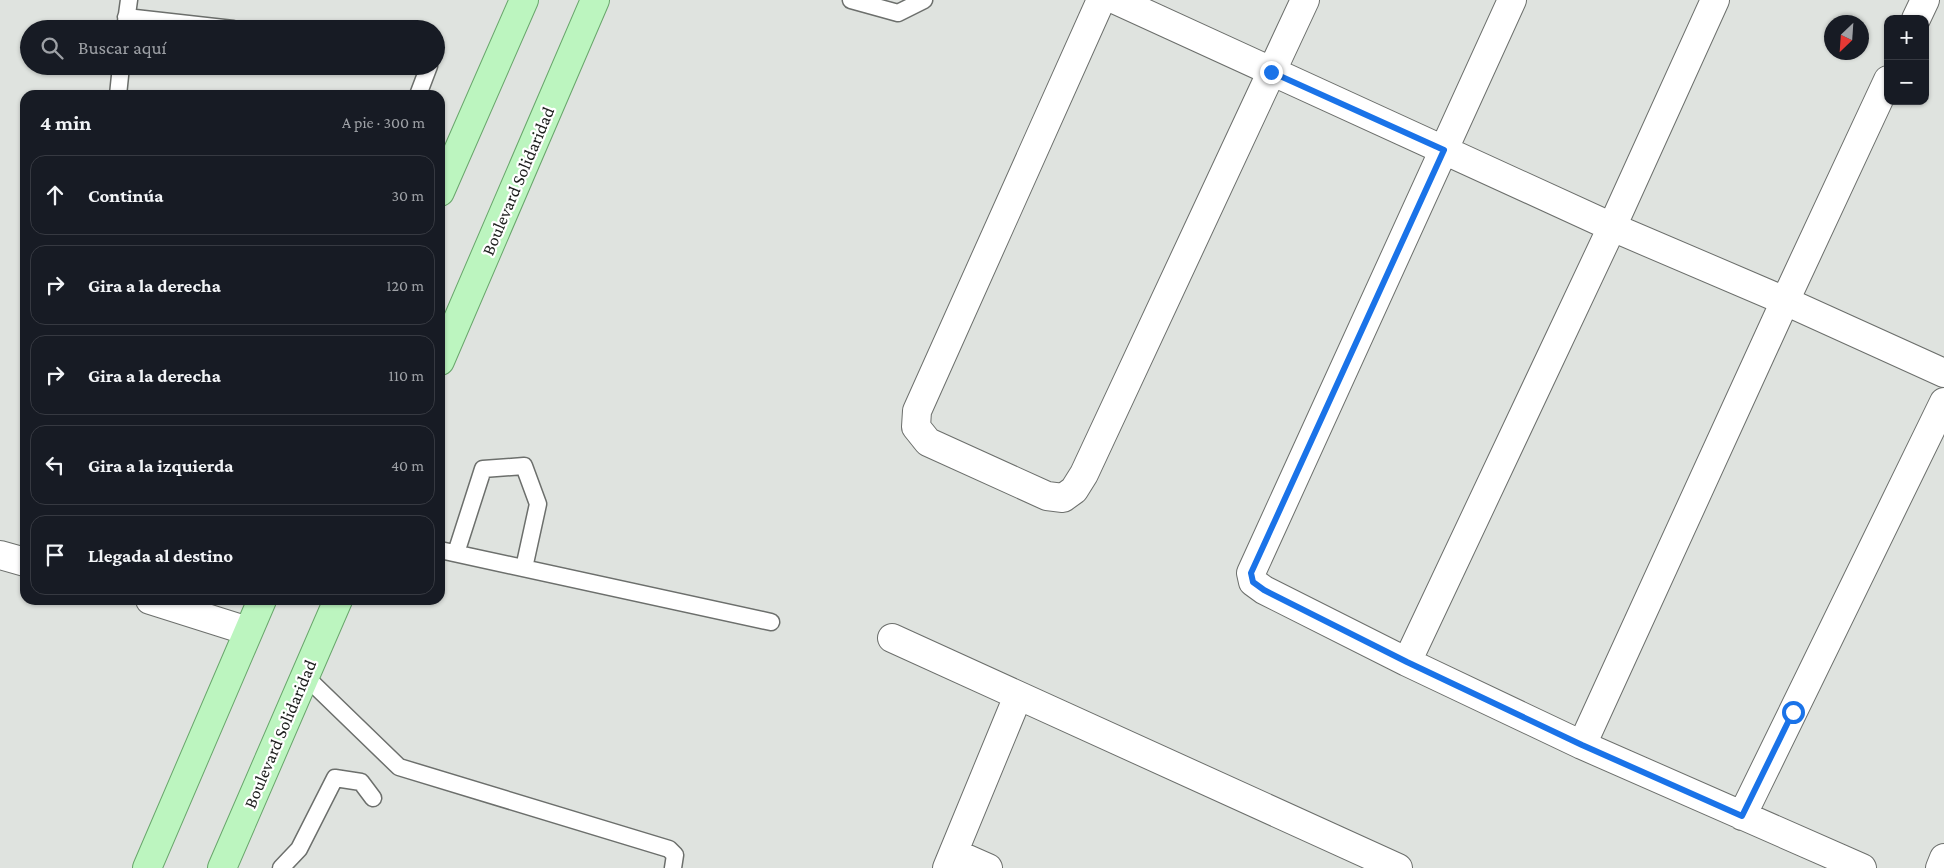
<!DOCTYPE html>
<html lang="es">
<head>
<meta charset="utf-8">
<style>
	:root { --surface:#171b24; --page:#20242c; --text:#f1f3f6; --muted:#9ea1a6; --line:#363941 }
	body { margin:0; font-family:"Crimson Pro",serif; background:var(--page); color:var(--text) }
	.controls { position:absolute; right:15px; top:15px; display:grid; overflow:hidden; border-radius:10px; box-shadow:0 1px 4px #0004 }
	.controls button { width:45px; height:45px; display:grid; place-items:center; padding:0; border:0; border-bottom:1px solid var(--line); background:var(--surface); color:var(--text); font:25px sans-serif }
	.compass { position:absolute; left:1824px; top:15px; width:45px; height:45px; border-radius:50%; background:var(--surface); box-shadow:0 1px 4px #0004; rotate:205deg }
	.stop { position:absolute; width:15px; height:15px; margin:-11px; border:4px solid #1a73e8; border-radius:50%; background:#fff }
	.stop.end { background:#1a73e8; border-color:#fff; box-shadow:0 1px 5px #0008 }
	.list { margin:0; padding:0; list-style:none }
	h2 { display:flex; justify-content:space-between; align-items:center; height:65px; margin:0; padding:0 20px; font-size:21px }
	h2 small { font-size:16px; font-weight:400; color:var(--muted) }
	.list li { display:grid; grid-template-columns:32px 1fr auto; gap:15px; align-items:center; box-sizing:border-box; height:80px; margin:0 10px 10px; padding:0 10px; border:1px solid var(--line); border-radius:15px }
	.list b { display:block; font-size:19px; white-space:nowrap }
	.list em { font-size:16px; font-style:normal; color:var(--muted) }
	.icon { flex:none; width:28px; height:28px; fill:none; stroke:currentColor; stroke-width:2; stroke-linecap:round; stroke-linejoin:round }
	.map { position:relative; flex:none; width:1944px; height:868px; overflow:hidden }
	.search { position:absolute; background:var(--surface); box-shadow:0 1px 4px #0004; left:20px; top:20px; width:425px; height:55px; display:flex; align-items:center; gap:12px; box-sizing:border-box; padding:0 18px; border-radius:28px; color:var(--muted); font-size:19px }
	.panel { position:absolute; background:var(--surface); box-shadow:0 1px 4px #0004; left:20px; top:90px; width:425px; height:515px; border-radius:15px }
	.map>svg:first-child { display:block }
</style>
</head>
<body>
<div class="map">
<svg width="1944" height="868" viewBox="0 0 1944 868">
	<rect width="100%" height="100%" fill="#dfe3df"/>
	<g fill="none" stroke-linecap="round" stroke-linejoin="round">
		<defs>
			<path id="service" d="M851 0 898 13 924 0
				M126 17 233 29
				M125 29 129 0
				M118 95 121 66
				M418 95 429 66
				M440 550 771 622
				M456 553 483 469 524 466 538 504 524 568
				M305 676 399 767 669 849 675 855 673 868
				M281 868 299 849 335 778 361 782 373 798"/>
			<path id="minor" d="M1101 0 917 411 916 427 928 442 1047 496 1063 498 1074 490 1084 474 1305 0
				M1116 0 1612 227 1785 301 1944 373
				M1512 0 1251 573 1253 582 1264 590 1407 662 1582 745 1862 868
				M1916 19 1925 0
				M0 555 25 562
				M150 600 248 631
				M892 638 1398 868
				M1407 662 1612 227 1715 0
				M1582 745 1785 301 1888 80
				M1742 816 1944 402
				M954 853 988 868
				M947 868 1018 696
				M1940 868 1944 858"/>
			<path id="primary" d="M440 192 524 0
				M440 361 595 0
				M147 868 262 600
				M222 868 338 600"/>
		</defs>
		<use href="#service" stroke="#6c6f6c" stroke-width="19"/>
		<use href="#minor" stroke="#6c6f6c" stroke-width="30"/>
		<use href="#primary" stroke="#68a66b" stroke-width="30"/>
		<use href="#service" stroke="#fff" stroke-width="16"/>
		<use href="#minor" stroke="#fff" stroke-width="28"/>
		<use href="#primary" stroke="#bcf5bf" stroke-width="28"/>
	</g>
	<g fill="none" stroke-linecap="round" stroke-linejoin="round">
		<path stroke="#1a73e8" stroke-width="6" d="M1271 72 1444 150 1251 573 1253 582 1264 590 1407 662 1582 745 1742 816 1793 712"/>
	</g>
	<g text-anchor="middle" stroke-width="4.5" stroke-linejoin="round" paint-order="stroke">
		<g font-size="18" fill="#1e1f1e" stroke="#fff">
			<text transform="translate(518 181) rotate(-67)" y="6">Boulevard Solidaridad</text>
			<text transform="translate(280 734) rotate(-67)" y="6">Boulevard Solidaridad</text>
		</g>
	</g>
</svg>
<div class="controls">
<button>+</button>
<button>−</button>
</div>
<svg class="compass" viewBox="-18 -18 36 36"><path d="M0-13l5 13h-10z" fill="#e53935"/><path d="M0 13l5-13h-10z" fill="#9ea1a6"/></svg>
<div class="stop" style="left:1793px;top:712px"></div>
<div class="stop end" style="left:1271px;top:72px"></div>
<div class="search"><svg class="icon" aria-label="search" viewBox="0 0 24 24"><circle cx="10" cy="10" r="6"/><path d="M15 15l6 6"/></svg>Buscar aquí</div>
<section class="panel">
<h2>4 min<small>A pie · 300 m</small></h2>
<ul class="list">
<li><svg class="icon" aria-label="ahead" viewBox="0 0 24 24"><path d="M12 20V5M6 11l6-6 6 6"/></svg><div><b>Continúa</b></div><em>30 m</em></li>
<li><svg class="icon" aria-label="right" viewBox="0 0 24 24"><path d="M7 20v-9h11M14 6l5 5-5 5"/></svg><div><b>Gira a la derecha</b></div><em>120 m</em></li>
<li><svg class="icon" aria-label="right" viewBox="0 0 24 24"><path d="M7 20v-9h11M14 6l5 5-5 5"/></svg><div><b>Gira a la derecha</b></div><em>110 m</em></li>
<li><svg class="icon" aria-label="left" viewBox="0 0 24 24"><path d="M17 20v-9H6M10 6l-5 5 5 5"/></svg><div><b>Gira a la izquierda</b></div><em>40 m</em></li>
<li><svg class="icon" aria-label="arrive" viewBox="0 0 24 24"><path d="M6 21V4h12l-3 4 3 4H6"/></svg><div><b>Llegada al destino</b></div></li>
</ul>
</section>
</div>
</body>
</html>
